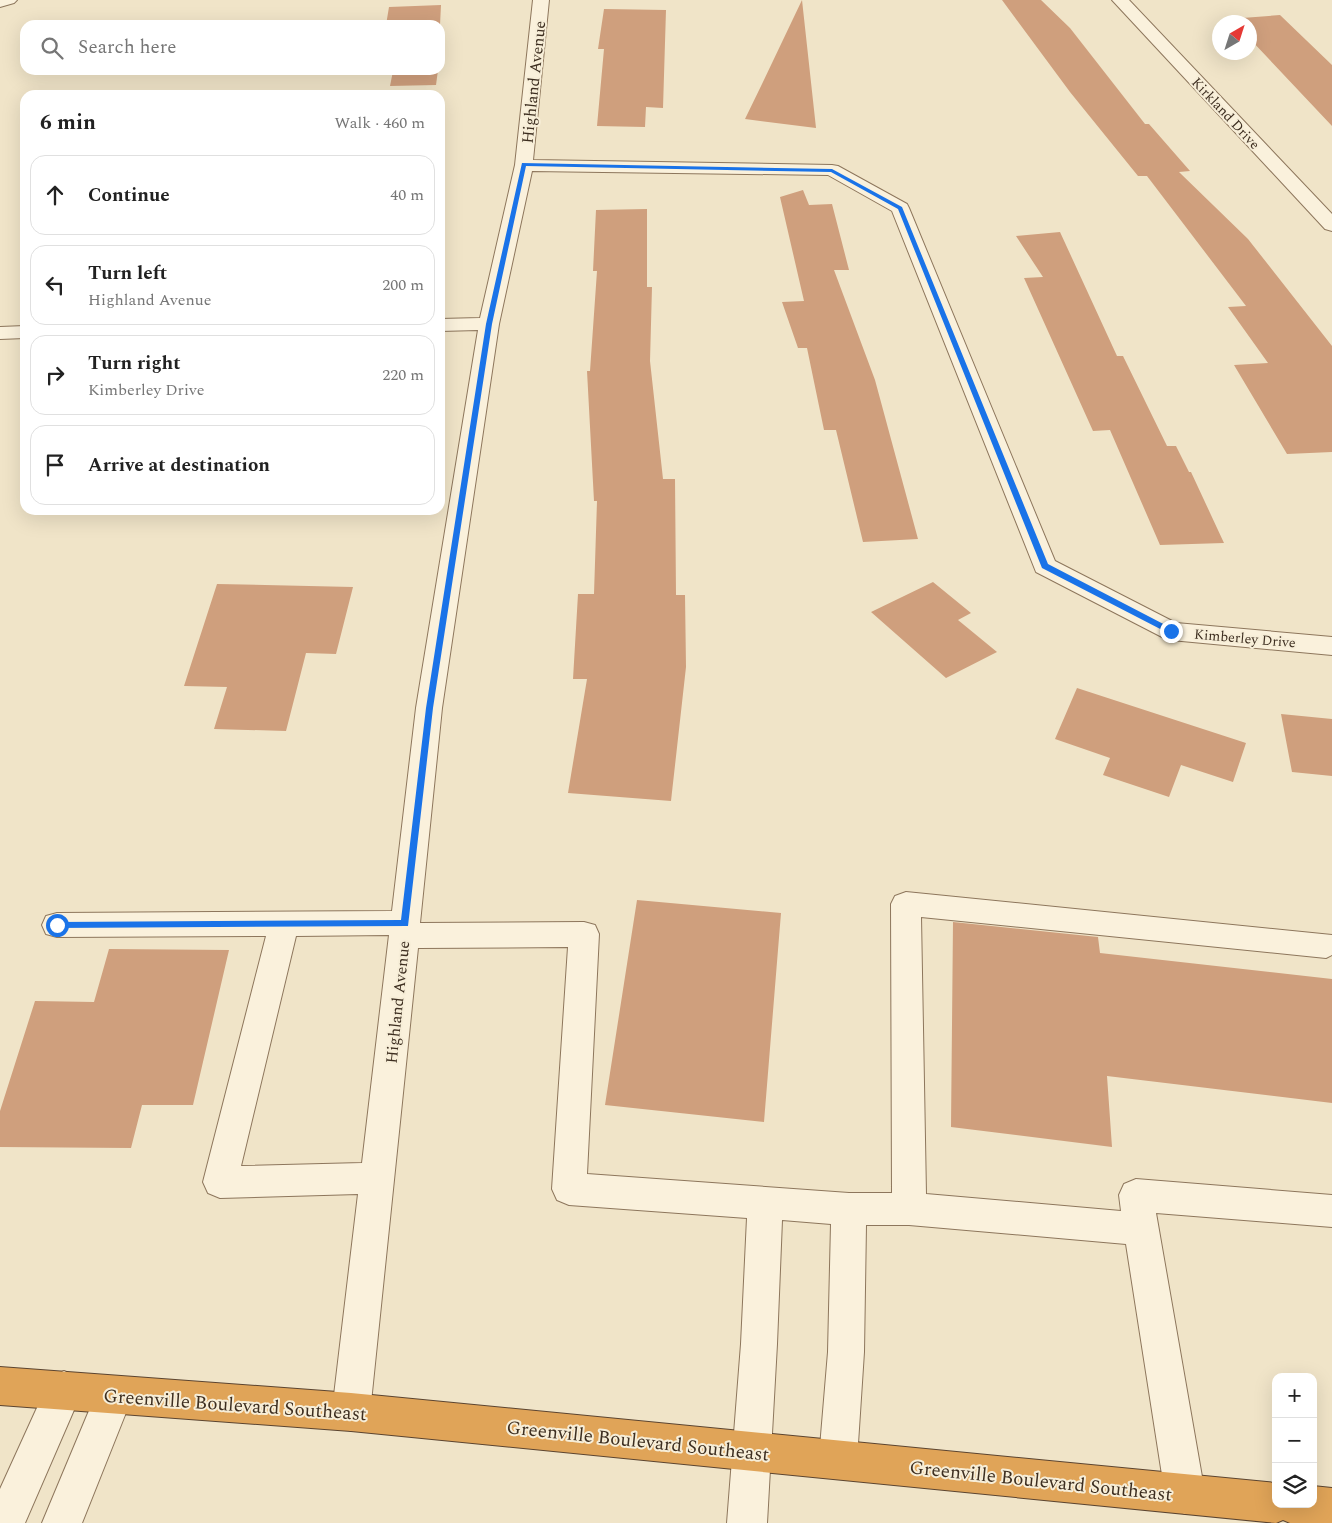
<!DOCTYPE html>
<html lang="en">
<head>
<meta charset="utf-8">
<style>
	:root { --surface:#fff; --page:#f2f2f2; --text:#222; --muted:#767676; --line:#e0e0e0 }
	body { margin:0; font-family:Spectral,serif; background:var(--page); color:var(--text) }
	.controls { position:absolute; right:15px; bottom:15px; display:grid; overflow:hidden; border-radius:10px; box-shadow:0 5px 20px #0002 }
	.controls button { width:45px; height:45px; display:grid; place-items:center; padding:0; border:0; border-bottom:1px solid var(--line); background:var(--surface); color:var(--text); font:25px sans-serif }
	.compass { position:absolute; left:1212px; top:15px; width:45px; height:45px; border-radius:50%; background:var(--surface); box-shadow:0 5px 20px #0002; rotate:39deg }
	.stop { position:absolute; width:15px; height:15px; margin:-11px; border:4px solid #1a73e8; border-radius:50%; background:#fff }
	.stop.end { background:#1a73e8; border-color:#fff; box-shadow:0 1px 5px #0008 }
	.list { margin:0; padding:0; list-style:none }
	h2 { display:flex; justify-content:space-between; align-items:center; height:65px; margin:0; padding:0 20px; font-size:21px }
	h2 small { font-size:16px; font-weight:400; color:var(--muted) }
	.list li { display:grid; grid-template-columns:32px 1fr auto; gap:15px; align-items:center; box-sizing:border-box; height:80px; margin:0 10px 10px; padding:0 10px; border:1px solid var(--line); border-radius:15px }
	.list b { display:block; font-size:19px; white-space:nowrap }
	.list p { margin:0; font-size:16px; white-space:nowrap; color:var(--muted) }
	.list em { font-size:16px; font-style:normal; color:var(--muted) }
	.icon { flex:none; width:28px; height:28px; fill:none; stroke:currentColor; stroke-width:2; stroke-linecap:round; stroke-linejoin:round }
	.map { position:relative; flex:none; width:1332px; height:1523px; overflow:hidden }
	.search { position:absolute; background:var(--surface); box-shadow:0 5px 20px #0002; left:20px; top:20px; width:425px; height:55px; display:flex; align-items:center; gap:12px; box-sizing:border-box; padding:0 18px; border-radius:15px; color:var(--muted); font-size:19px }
	.panel { position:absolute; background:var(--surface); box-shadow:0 5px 20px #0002; left:20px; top:90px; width:425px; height:425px; border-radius:15px }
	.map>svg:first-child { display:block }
</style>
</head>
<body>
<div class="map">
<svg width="1332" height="1523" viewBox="0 0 1332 1523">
	<rect width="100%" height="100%" fill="#f0e4c8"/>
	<path fill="#cf9f7d" d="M802 0 816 128 745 119 762 84Z
		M1002 0H1041L1070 28 1145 124H1149L1190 171 1179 172 1248 239 1332 346V452L1287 454 1234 365 1268 363 1228 307 1246 306 1147 176H1138L1070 92Z
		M441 5 440 25H386L389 7Z
		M604 9 666 10 663 108 646 107 645 127 597 126 604 49H598Z
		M1280 15 1332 65V126L1250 39V22H1233L1229 19Z
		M379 70H438L436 85 390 86 393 71 378 72Z
		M803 190 809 205 832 204 849 270H834L875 380 918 539 863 542 836 430H824L807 348H798L782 302 804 301 780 197Z
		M647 209V287H652L650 361 663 479H675L676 595H685L686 667 671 801 568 793 587 679H573L578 594H594L597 501H594L587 371H590L597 271H593L596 210Z
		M1060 232 1117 356H1123L1167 446H1176L1189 472H1191L1224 543 1160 545 1110 430 1093 431 1024 278 1043 277 1016 236Z
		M933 582 971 613 958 620 997 652 946 678 871 612Z
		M217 584 353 587 336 654 306 653 286 731 214 729 227 687 184 686Z
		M1077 688 1246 743 1233 782 1181 765 1169 797 1103 775 1110 758 1055 739Z
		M1281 714 1332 719V776L1292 772Z
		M637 900 781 913 764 1122 605 1105Z
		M953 922 1098 937 1100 953 1332 979V1103L1107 1076 1112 1147 951 1127Z
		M109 949 229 950 193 1105H142L131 1148 0 1147V1111L35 1001 94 1002Z"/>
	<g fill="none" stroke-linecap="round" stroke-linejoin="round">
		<defs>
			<path id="minor" d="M0 0H17L14 3 0 7Z
				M533 0H549L533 160 832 165 838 166 907 204 909 208 1055 561 1176 623 1332 637V655L1171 640 1162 637 1036 572 892 211 828 175 532 171 499 324 442 708 420 923 584 922 595 925 599 934 587 1174 849 1193H892L891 904 895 896 906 892 1332 935V955L1326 958 921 917 926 1194 1121 1211 1119 1195 1124 1184 1136 1179 1332 1195V1227L1156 1213 1205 1494 1199 1508 1185 1514 1171 1508 1165 1494 1126 1244 909 1225H866L864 1352 857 1459 852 1473 838 1478 824 1473 819 1459 828 1352 831 1224 782 1220 777 1344 767 1523H727L741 1344 747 1218 569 1205 557 1200 552 1189 568 947 418 948 370 1412 364 1425 351 1431 338 1425 332 1412 358 1194 220 1198 208 1193 203 1182 266 936 57 937 46 934 42 925 46 916 57 913 392 911 416 708 478 330 440 331V319L480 318 515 165ZM389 935 362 1163 241 1166 296 936Z
				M1112 0H1129L1332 214V231L1325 229Z
				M25 326V338L0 339V327Z
				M64 1371 77 1377 83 1390 77 1403 25 1523H0V1489L51 1377Z
				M114 1376 127 1382 133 1395 82 1523H42L101 1382Z"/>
			<path id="highway" d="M0 1367 351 1393 1276 1483V1504H1313V1486L1332 1488V1523H1290L1283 1520 1276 1523 351 1431 0 1405Z"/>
		</defs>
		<use href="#minor" stroke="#8d765c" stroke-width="2"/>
		<use href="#highway" stroke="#5b4430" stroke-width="2"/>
		<use href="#minor" fill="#faf1dc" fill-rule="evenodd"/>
		<use href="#highway" fill="#e0a458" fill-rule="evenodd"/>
	</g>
	<path fill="#1a73e8" d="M522 163 832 169 902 207 1048 564 1173 629V633H1168L1042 568 898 209 831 172 526 166 492 324 433 708 408 926 54 928V923L57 922 401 920 426 708 486 324Z"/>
	<g text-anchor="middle" stroke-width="4" stroke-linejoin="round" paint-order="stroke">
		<g font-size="14" fill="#3d2e20" stroke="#f7eed8">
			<text transform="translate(1226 113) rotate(47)" y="5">Kirkland Drive</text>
			<text transform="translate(1245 638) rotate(5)" y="5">Kimberley Drive</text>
		</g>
		<g font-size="16" fill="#3d2e20" stroke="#f7eed8">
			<text transform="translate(533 82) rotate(-84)" y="6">Highland Avenue</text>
			<text transform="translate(397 1002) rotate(-84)" y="6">Highland Avenue</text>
		</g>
		<g font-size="19" fill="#3d2e20" stroke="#f7eed8">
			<text transform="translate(235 1404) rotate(4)" y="7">Greenville Boulevard Southeast</text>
			<text transform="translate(638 1440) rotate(6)" y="7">Greenville Boulevard Southeast</text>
			<text transform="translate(1041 1480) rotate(6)" y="7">Greenville Boulevard Southeast</text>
		</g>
	</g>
</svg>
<div class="controls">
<button>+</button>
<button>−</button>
<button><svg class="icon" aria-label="layers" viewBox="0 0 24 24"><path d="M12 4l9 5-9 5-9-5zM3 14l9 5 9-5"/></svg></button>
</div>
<svg class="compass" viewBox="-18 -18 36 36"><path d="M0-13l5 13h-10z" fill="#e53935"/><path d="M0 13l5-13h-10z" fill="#767676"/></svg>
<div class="stop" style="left:57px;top:925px"></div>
<div class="stop end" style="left:1171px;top:631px"></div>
<div class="search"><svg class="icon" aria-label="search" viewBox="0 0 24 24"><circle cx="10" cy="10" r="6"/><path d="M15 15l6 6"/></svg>Search here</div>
<section class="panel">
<h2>6 min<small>Walk · 460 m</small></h2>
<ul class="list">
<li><svg class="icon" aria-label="ahead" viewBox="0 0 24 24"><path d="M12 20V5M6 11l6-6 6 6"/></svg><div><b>Continue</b></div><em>40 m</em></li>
<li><svg class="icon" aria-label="left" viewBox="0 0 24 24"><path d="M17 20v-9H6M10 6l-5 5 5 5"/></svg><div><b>Turn left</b><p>Highland Avenue</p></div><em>200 m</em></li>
<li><svg class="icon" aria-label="right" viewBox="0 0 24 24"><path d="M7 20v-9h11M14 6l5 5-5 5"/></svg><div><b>Turn right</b><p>Kimberley Drive</p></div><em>220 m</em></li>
<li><svg class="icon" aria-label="arrive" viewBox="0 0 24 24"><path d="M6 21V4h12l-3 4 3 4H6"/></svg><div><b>Arrive at destination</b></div></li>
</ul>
</section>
</div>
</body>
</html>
